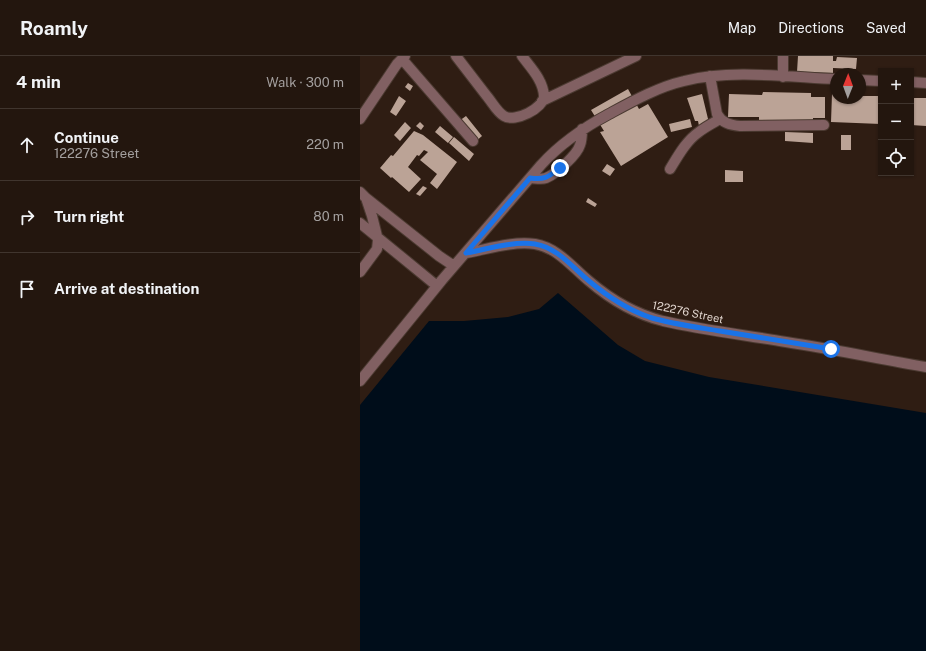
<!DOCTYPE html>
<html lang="en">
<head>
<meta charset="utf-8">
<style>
	:root { --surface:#23160e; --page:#2f231c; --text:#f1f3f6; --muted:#a39f9e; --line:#40352e }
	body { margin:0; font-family:"Public Sans",sans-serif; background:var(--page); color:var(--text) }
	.controls { position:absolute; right:12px; top:12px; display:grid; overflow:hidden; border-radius:0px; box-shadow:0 1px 3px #0004 }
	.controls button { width:36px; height:36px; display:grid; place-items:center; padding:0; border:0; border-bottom:1px solid var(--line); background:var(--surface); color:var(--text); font:20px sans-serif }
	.compass { position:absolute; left:470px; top:12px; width:36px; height:36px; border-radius:50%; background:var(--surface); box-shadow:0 1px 3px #0004; rotate:1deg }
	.stop { position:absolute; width:12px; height:12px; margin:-9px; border:3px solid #1a73e8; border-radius:50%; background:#fff }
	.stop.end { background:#1a73e8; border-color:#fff; box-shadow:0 1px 4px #0008 }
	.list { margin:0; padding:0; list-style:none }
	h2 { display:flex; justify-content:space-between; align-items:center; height:52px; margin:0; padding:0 16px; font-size:17px }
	h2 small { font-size:13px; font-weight:400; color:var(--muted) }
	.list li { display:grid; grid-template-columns:26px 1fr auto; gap:12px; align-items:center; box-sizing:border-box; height:72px; padding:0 16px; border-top:1px solid var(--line) }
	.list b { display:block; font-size:15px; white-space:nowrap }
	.list p { margin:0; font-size:13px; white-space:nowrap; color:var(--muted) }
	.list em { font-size:13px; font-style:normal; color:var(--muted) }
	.icon { flex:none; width:22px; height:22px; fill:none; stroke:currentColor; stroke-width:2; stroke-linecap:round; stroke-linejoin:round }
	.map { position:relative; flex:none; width:566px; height:595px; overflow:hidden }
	header { display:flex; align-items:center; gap:24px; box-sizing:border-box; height:56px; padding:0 20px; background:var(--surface); border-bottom:1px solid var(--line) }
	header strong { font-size:19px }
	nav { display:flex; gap:22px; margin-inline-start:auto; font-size:14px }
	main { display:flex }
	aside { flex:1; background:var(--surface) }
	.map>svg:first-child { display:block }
</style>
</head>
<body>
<header>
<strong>Roamly</strong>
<nav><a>Map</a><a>Directions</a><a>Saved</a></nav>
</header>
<main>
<aside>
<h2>4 min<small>Walk · 300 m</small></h2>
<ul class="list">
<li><svg class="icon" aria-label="ahead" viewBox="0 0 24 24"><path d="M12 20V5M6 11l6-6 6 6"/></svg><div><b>Continue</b><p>122276 Street</p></div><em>220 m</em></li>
<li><svg class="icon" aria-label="right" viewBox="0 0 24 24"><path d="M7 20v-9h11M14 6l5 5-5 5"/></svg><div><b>Turn right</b></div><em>80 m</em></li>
<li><svg class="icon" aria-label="arrive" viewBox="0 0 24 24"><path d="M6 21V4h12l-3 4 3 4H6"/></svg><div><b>Arrive at destination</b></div></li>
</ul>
</aside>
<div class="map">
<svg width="566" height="595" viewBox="0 0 566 595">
	<rect width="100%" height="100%" fill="#2f1d13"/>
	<path fill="#000d1a" d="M198 237 258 289 285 305 349 321 566 357V595H0V349L69 265H104L148 261 179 253Z"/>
	<path fill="#bba396" d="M438 0H473V5H476L477 1 497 2 496 13 473 12V17L437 16Z
		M48 27 53 30 50 35 45 31Z
		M268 33 279 53 288 48 308 81 261 110 240 76 244 75 231 54Z
		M403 36 451 37V41H465V62H453V67L399 66V61H368L369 38 402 39Z
		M342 38 349 67 339 70 338 65H335L327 42Z
		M472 38 476 39V42H500V40H521V68L471 66Z
		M39 40 46 45 36 60 30 56Z
		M551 42H566V70L551 69Z
		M106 60 122 80 115 86 99 65Z
		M330 63 332 71 311 76 309 68Z
		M45 66 51 72 40 85 34 79Z
		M60 66 64 70 61 74 56 70Z
		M80 70 93 81 88 87 75 76Z
		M54 75 63 79 97 106 77 133 70 127 77 118 60 104 68 96 64 94 59 100 57 99 48 111 61 123 49 136 32 121 31 122 20 112 31 99 33 100Z
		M425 76 453 77V87L425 85Z
		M481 79H491V94H481Z
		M94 81 114 98 109 105 89 87Z
		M247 108 255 113 250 120 242 115Z
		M365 114 383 115V126H365Z
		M63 130 67 132 60 140 56 138Z
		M228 142 237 148 235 151 226 146Z"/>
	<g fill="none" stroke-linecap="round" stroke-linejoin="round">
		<defs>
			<path id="minor" d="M96 0C106 13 116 26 126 39 132 46 137 56 144 60 155 67 184 52 184 40 183 24 171 12 162 0
				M42 3 113 85
				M350 20 357 58C362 67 370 69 380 70L464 69
				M423 21V0
				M500 24 521 25
				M551 26 566 27
				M182 45 276 0
				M0 63 37 8 45 0
				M310 113C318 100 326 85 339 76 345 71 353 67 360 63
				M170 122C175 122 181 124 186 122 196 118 217 99 220 89 222 84 222 78 222 73
				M0 136 6 142 12 160 18 184 17 193 0 216
				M6 142 79 200 94 210
				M0 167 77 230
				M106 197C128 193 152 185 175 188 198 192 212 211 229 225 250 243 275 258 303 265 343 274 385 279 426 286 473 293 519 303 566 311
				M0 325 82 224 181 109C201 87 223 72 249 58 273 45 298 31 324 25 370 13 429 21 476 23"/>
		</defs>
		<use href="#minor" stroke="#4b3a31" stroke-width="12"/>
		<use href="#minor" stroke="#816062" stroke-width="10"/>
	</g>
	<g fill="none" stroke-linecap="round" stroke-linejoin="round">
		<path stroke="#1a73e8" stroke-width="5" d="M200 112C188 121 185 124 170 122L106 197C128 193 152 185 175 188 198 192 212 211 229 225 247 240 266 253 289 261 311 268 336 271 360 275 397 281 434 287 471 293"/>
	</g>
	<g text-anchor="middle" stroke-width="4" stroke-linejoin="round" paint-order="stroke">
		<g font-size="11" fill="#dfd3cc" stroke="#2f1d13">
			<text transform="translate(328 256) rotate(12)" y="4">122276 Street</text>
		</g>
	</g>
</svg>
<div class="controls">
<button>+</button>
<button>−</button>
<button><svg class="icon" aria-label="locate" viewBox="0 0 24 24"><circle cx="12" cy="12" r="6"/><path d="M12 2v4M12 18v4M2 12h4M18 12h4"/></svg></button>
</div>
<svg class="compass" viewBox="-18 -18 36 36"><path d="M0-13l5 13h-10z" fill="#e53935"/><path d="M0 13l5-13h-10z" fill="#a39f9e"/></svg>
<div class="stop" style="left:471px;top:293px"></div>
<div class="stop end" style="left:200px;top:112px"></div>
</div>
</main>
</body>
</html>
